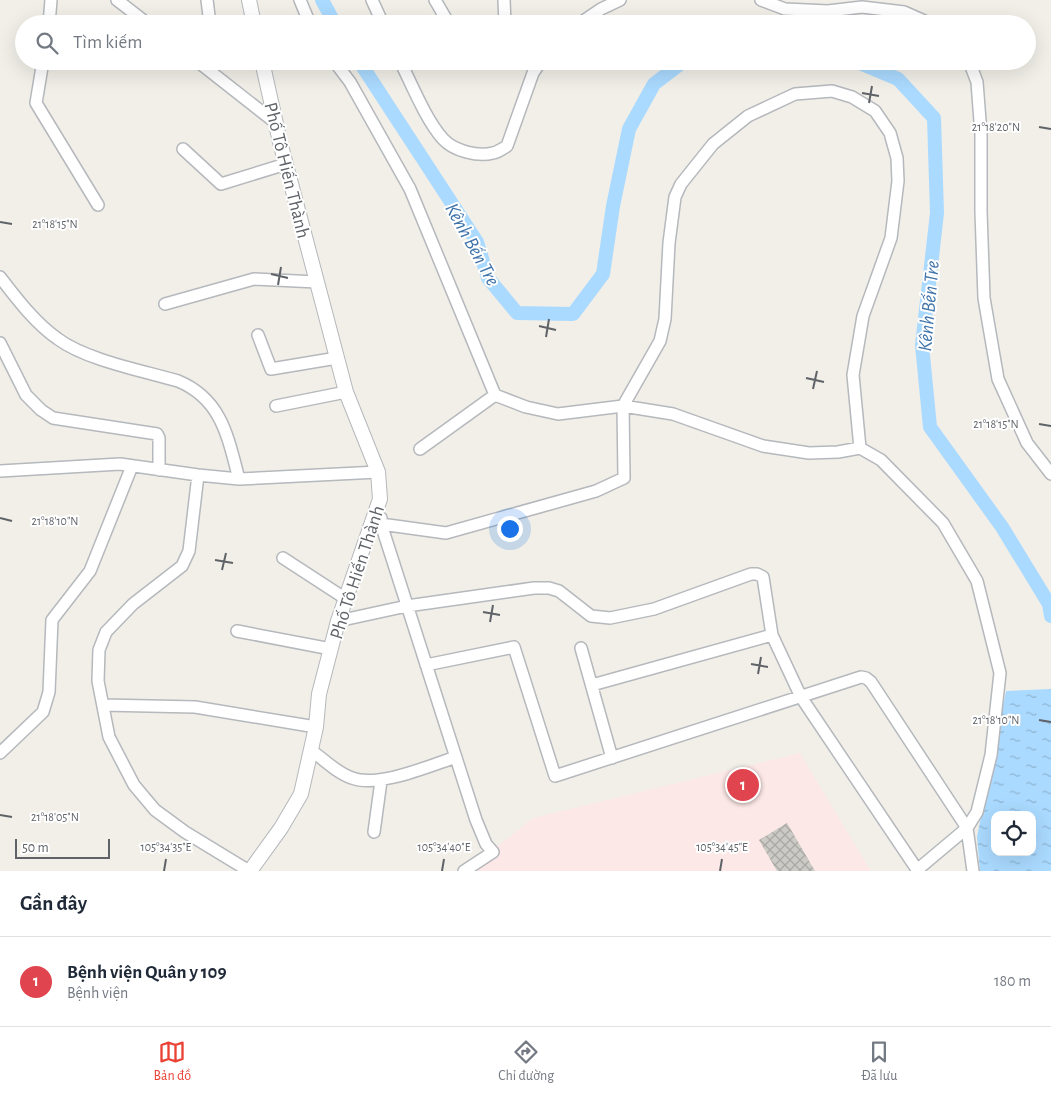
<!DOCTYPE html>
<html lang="vi">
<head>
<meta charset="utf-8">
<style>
	:root { --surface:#fff; --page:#f2f2f3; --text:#1f2937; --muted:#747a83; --line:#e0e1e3; --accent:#ea4335 }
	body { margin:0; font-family:"Alegreya Sans",sans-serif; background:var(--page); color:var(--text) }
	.controls { position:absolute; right:15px; bottom:15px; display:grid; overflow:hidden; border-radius:10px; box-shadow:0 5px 20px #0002 }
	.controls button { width:45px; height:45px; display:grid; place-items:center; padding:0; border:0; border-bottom:1px solid var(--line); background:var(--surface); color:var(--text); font:25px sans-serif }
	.scale { position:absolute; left:15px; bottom:12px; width:95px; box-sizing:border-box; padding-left:5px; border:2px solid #5f6368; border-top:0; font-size:14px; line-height:18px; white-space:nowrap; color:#5f6368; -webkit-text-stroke:4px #fff; paint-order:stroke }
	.you { position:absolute; left:509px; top:528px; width:18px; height:18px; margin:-12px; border:4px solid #fff; border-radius:50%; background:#1a73e8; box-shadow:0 0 0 8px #1a73e833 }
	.badge { display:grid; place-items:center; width:32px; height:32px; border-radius:50%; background:var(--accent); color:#fff; font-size:16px; font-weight:700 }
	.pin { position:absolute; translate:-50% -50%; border:2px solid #fff; box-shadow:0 1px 5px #0006 }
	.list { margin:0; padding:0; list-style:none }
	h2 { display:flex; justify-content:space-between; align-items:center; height:65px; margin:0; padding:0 20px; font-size:21px }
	h2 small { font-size:16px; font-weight:400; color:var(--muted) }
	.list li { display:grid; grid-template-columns:32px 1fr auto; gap:15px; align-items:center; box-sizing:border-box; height:90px; padding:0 20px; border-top:1px solid var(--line) }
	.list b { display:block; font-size:19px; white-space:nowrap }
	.list p { margin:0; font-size:16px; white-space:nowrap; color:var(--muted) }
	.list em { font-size:16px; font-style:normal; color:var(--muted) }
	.icon { flex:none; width:28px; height:28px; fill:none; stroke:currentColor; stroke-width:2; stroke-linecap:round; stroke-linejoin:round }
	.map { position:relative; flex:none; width:1051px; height:871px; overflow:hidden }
	.search { position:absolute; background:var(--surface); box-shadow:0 5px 20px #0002; left:15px; right:15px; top:15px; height:55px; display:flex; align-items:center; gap:12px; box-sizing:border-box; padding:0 18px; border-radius:28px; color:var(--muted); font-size:19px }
	.sheet { height:155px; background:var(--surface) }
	nav { display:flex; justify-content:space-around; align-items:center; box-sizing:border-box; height:70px; border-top:1px solid var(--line); background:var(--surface); font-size:14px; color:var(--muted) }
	nav a { display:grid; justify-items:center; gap:2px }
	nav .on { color:var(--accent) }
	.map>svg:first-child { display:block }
</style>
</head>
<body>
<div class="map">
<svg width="1051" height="871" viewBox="0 0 1051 871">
	<defs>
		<pattern id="water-ripples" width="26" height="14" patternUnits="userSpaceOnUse" patternTransform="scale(1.25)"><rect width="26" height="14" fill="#aadaff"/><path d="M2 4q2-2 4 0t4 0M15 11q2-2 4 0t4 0" fill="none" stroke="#8eb4d2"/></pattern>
		<pattern id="building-cross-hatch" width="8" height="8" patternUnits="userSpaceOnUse" patternTransform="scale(1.25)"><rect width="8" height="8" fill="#cccac5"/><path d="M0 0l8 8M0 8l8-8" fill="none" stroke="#a9a8a4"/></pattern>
	</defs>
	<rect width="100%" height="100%" fill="#f1efe8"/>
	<path fill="#fce8e6" d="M800 753 871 871H467L533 818Z"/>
	<path fill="url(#water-ripples)" fill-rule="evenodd" d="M1051 689V871H980L977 837 1006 691ZM995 815H1032V852H995Z"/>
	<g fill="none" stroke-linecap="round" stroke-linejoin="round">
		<path stroke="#aadaff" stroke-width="14" d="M322 0 335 24
			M359 61 477 242 488 278 517 313 573 314 603 274 613 206 629 129 654 84 684 61
			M855 61 898 79 934 118 937 213 922 345 930 427 1002 527 1049 604 1051 616"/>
	</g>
	<path fill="url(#building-cross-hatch)" d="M787 823 815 871H777L759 840Z"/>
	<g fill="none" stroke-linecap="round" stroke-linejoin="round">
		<defs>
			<path id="minor" d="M117 0 148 24
				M207 0 210 24
				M300 0 310 24
				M372 0 383 24
				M435 0 449 24
				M504 0 505 24
				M761 0 785 9 828 11 862 7 904 12 931 24
				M49 24 51 0
				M579 24 601 9 620 0
				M43 61 36 103 98 205
				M197 61 276 123
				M334 61 350 82 410 189 495 395 420 449
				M400 61C412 85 426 120 443 139 454 151 478 157 493 153 498 152 502 149 507 146L533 73 541 61
				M969 61 977 82 981 134V212L984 298 998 379 1027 443 1051 474
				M183 149 221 184 286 164
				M0 277C17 299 35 323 58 339 86 360 144 371 178 381 222 399 228 438 239 479
				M165 304 254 279 317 282
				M258 335 271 369 337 358
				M0 343 26 395 41 410 53 418 157 434 159 438V470
				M495 395 526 407 558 414 623 406 673 414 763 446 809 453 838 452 860 448 881 460 943 523 977 581 1000 673 991 755 977 812 967 828 917 870
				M276 406 346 392
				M0 471 120 464 198 475 239 479 378 472
				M198 475 189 551 182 566 133 604 106 632 99 650 98 681 109 737 134 785 155 810 185 832 249 871
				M381 518V524L476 820 486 844 493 852 464 871
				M381 524 446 533 596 491 624 478 623 406 660 341 665 319 669 243 675 197 681 184 713 144 748 116 795 94 832 91 852 97 875 111 890 133 897 158 898 181 891 238 863 316 853 375 860 448
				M283 558 346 599
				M338 621 407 606 534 588H549L559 591 591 616 610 618 654 609 751 574H757L763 577 772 635 801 697 918 871
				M237 631 331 649
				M581 648 612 758
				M426 665 514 647 555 776 861 677 866 678 871 682 967 828 973 871
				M592 685 772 635
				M103 705 195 707 316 727
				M311 750C323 759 337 773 352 778 378 788 429 766 456 757
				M0 753 43 712 49 692 52 620 90 571 132 466
				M374 832 381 781"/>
			<path id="tertiary" d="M249 0 254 24
				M250 871 281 828 301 794 316 727 319 694 338 621 380 499 378 472 346 392 280 142 262 61"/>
		</defs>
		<use href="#minor" stroke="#b5b8bc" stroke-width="14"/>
		<use href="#tertiary" stroke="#b5b8bc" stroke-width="16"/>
		<use href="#minor" stroke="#fff" stroke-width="11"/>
		<use href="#tertiary" stroke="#fff" stroke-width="14"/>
	</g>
	<path fill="none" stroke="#5f6368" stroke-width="2" d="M862 93 879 96M869 103 872 86M1039 127 1051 129M0 222 12 224M271 274 288 278M278 285 281 267M539 326 556 330M546 337 549 319M806 378 824 382M813 389 817 371M1039 424 1051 426M0 518 12 521M215 560 233 563M222 570 226 553M483 612 500 615M490 622 493 605M751 664 768 667M758 674 761 657M1039 720 1051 722M0 815 12 817M164 871 166 859M442 871 444 859M720 871 722 859"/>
	<g text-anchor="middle" stroke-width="4" stroke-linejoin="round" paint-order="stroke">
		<g font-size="19" fill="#5f6368" stroke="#fff">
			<text transform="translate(288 170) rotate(76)" y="7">Phố Tô Hiến Thành</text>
			<text transform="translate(356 572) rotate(-72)" y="7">Phố Tô Hiến Thành</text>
		</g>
		<g font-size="20" font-style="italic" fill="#4174aa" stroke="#fff">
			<text transform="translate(473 244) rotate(61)" y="7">Kênh Bến Tre</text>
			<text transform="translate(928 306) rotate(-85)" y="7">Kênh Bến Tre</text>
		</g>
	</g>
	<g font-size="12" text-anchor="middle" fill="#5f6368" stroke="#fff" stroke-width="4" stroke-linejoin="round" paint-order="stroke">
		<text x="996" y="131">21°18'20"N</text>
		<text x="55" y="228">21°18'15"N</text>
		<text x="996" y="428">21°18'15"N</text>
		<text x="55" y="525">21°18'10"N</text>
		<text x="996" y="724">21°18'10"N</text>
		<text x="55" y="821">21°18'05"N</text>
		<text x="166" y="851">105°34'35"E</text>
		<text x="444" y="851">105°34'40"E</text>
		<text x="722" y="851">105°34'45"E</text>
	</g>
</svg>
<div class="controls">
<button><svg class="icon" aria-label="locate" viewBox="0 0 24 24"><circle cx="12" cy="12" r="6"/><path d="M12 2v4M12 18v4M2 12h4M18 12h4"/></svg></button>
</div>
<div class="scale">50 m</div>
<div class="you"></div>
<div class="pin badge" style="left:743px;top:785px;background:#e0444e">1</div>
<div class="search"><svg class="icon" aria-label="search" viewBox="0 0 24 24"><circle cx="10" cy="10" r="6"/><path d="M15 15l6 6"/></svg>Tìm kiếm</div>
</div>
<section class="sheet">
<h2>Gần đây<small></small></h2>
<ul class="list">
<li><span class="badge" style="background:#e0444e">1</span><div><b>Bệnh viện Quân y 109</b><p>Bệnh viện</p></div><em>180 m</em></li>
</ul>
</section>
<nav>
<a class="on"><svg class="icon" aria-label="map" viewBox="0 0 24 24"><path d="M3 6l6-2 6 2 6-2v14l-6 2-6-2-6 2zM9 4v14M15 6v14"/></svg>Bản đồ</a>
<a><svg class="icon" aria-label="directions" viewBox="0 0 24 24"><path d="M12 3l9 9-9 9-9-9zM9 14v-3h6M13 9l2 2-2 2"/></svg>Chỉ đường</a>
<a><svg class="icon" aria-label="saved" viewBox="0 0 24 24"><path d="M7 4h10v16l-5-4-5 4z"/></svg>Đã lưu</a>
</nav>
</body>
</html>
